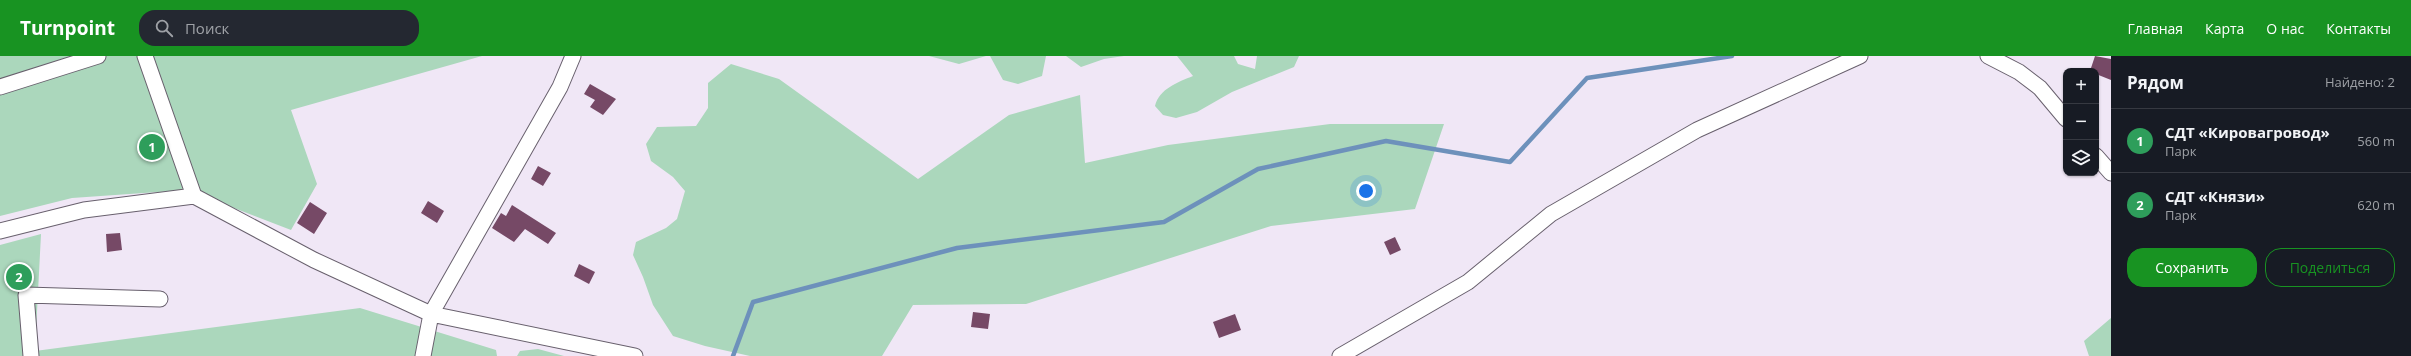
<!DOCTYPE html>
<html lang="ru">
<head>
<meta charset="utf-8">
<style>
	:root { --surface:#171b24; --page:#242831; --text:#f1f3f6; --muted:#9ea1a6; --line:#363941; --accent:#189322 }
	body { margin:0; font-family:"Open Sans",sans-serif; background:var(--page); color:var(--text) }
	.controls { position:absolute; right:12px; top:12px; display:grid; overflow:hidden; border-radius:8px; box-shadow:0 1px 3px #0004 }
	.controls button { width:36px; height:36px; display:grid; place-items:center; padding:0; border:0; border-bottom:1px solid var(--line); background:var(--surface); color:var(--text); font:20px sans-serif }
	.you { position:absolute; left:1366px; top:135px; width:14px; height:14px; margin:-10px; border:3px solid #fff; border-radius:50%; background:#1a73e8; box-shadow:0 0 0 6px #1a73e833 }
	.badge { display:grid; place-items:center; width:26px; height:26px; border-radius:50%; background:var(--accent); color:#fff; font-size:13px; font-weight:700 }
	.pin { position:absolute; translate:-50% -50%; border:2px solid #fff; box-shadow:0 1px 4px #0006 }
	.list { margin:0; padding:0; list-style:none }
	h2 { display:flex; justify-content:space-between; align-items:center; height:52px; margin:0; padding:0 16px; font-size:17px }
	h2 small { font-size:13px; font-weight:400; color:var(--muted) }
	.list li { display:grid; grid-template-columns:26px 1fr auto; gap:12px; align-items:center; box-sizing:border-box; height:64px; padding:0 16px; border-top:1px solid var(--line) }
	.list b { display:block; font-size:15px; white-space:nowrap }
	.list p { margin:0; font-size:13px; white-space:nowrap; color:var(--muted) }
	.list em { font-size:13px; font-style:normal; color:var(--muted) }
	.actions { display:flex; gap:8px; padding:12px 16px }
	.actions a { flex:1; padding:9px 0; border:1px solid var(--accent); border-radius:16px; text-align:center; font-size:14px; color:var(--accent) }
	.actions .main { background:var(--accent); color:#fff }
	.icon { flex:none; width:22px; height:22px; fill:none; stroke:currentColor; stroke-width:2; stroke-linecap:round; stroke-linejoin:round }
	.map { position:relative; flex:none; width:2111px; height:300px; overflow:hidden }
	header { display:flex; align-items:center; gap:24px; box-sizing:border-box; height:56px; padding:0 20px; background:var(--accent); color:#fff }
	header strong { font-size:19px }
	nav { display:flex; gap:22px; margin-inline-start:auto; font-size:14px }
	.search { width:280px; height:36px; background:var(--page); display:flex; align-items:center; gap:10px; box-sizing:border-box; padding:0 14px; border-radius:16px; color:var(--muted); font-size:15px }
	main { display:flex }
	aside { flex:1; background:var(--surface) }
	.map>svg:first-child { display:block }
</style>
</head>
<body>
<header>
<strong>Turnpoint</strong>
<div class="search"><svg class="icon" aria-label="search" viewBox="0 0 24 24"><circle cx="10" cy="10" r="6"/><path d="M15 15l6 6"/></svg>Поиск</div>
<nav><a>Главная</a><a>Карта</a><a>О нас</a><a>Контакты</a></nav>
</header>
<main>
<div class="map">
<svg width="2111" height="300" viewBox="0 0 2111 300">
	<rect width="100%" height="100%" fill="#f0e7f6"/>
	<path fill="#abd7bc" d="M0 0H482L291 54 317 128 291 174 187 134 72 142 0 160Z
		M929 0H986L959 8Z
		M990 0H1046L1042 20 1018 28 1003 24Z
		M1066 0H1124L1104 3 1081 11Z
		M1177 0H1234L1238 8 1255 13 1257 0H1299L1294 11 1232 36 1197 56 1176 62 1163 59 1155 50C1159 33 1178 26 1193 20Z
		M731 8 779 23 918 123 1009 59 1080 39 1085 107 1168 89 1330 68H1444L1415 153 1271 170 1026 248 913 249 882 300H750L705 290 673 280 653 249 643 221 633 199 636 186 666 172 677 163 685 135 673 121 651 105 646 88 657 71 696 70 708 52V27Z
		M41 178 35 295 360 252 496 294 497 300H0V189Z
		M2111 262V300H2089L2084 285Z
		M538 293 564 300H517L520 295Z"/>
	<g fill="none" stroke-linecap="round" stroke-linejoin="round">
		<path stroke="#6d91bb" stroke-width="4.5" d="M733 300 753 246 957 192 1164 166 1258 113 1386 85 1510 106 1587 22 1732 0"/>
	</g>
	<path fill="#764966" d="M2095 0 2111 3V24L2096 18V15H2090Z
		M590 28 616 43 603 59 590 51 595 44 584 38Z
		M538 110 551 117 543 130 531 123Z
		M428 145 444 155 437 167 421 157Z
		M310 146 327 157 314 178 297 167Z
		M512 149 556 177 548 188 525 173 514 186 492 172 501 157 506 160Z
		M120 177 122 194 107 196 106 178Z
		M1395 181 1401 194 1390 199 1384 186Z
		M579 208 595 216 589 228 574 220Z
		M973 256 990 258 988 273 971 271Z
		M1235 258 1241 274 1219 282 1213 266Z"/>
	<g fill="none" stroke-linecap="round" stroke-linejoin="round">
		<defs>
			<path id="minor" d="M145 0 194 140
				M1988 0 2019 16 2040 32 2066 63
				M0 31 98 0
				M2096 100 2111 117
				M0 175 84 154 194 140 314 204 431 258 635 300
				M31 300 26 239 160 243
				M423 300 431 258 560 31 573 0
				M1340 300 1468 226 1551 158 1697 74 1860 0"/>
		</defs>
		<use href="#minor" stroke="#68606d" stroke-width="17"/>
		<use href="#minor" stroke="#fff" stroke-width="15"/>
	</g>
</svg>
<div class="controls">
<button>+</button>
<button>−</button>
<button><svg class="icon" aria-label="layers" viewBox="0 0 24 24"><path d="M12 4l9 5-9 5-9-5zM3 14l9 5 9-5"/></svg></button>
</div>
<div class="you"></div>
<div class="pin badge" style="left:152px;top:91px;background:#2e9e5b">1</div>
<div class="pin badge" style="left:19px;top:221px;background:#2e9e5b">2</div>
</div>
<aside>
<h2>Рядом<small>Найдено: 2</small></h2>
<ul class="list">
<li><span class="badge" style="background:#2e9e5b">1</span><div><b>СДТ «Кировагровод»</b><p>Парк</p></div><em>560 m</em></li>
<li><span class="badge" style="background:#2e9e5b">2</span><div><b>СДТ «Князи»</b><p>Парк</p></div><em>620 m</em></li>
</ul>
<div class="actions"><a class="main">Сохранить</a><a>Поделиться</a></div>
</aside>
</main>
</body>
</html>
